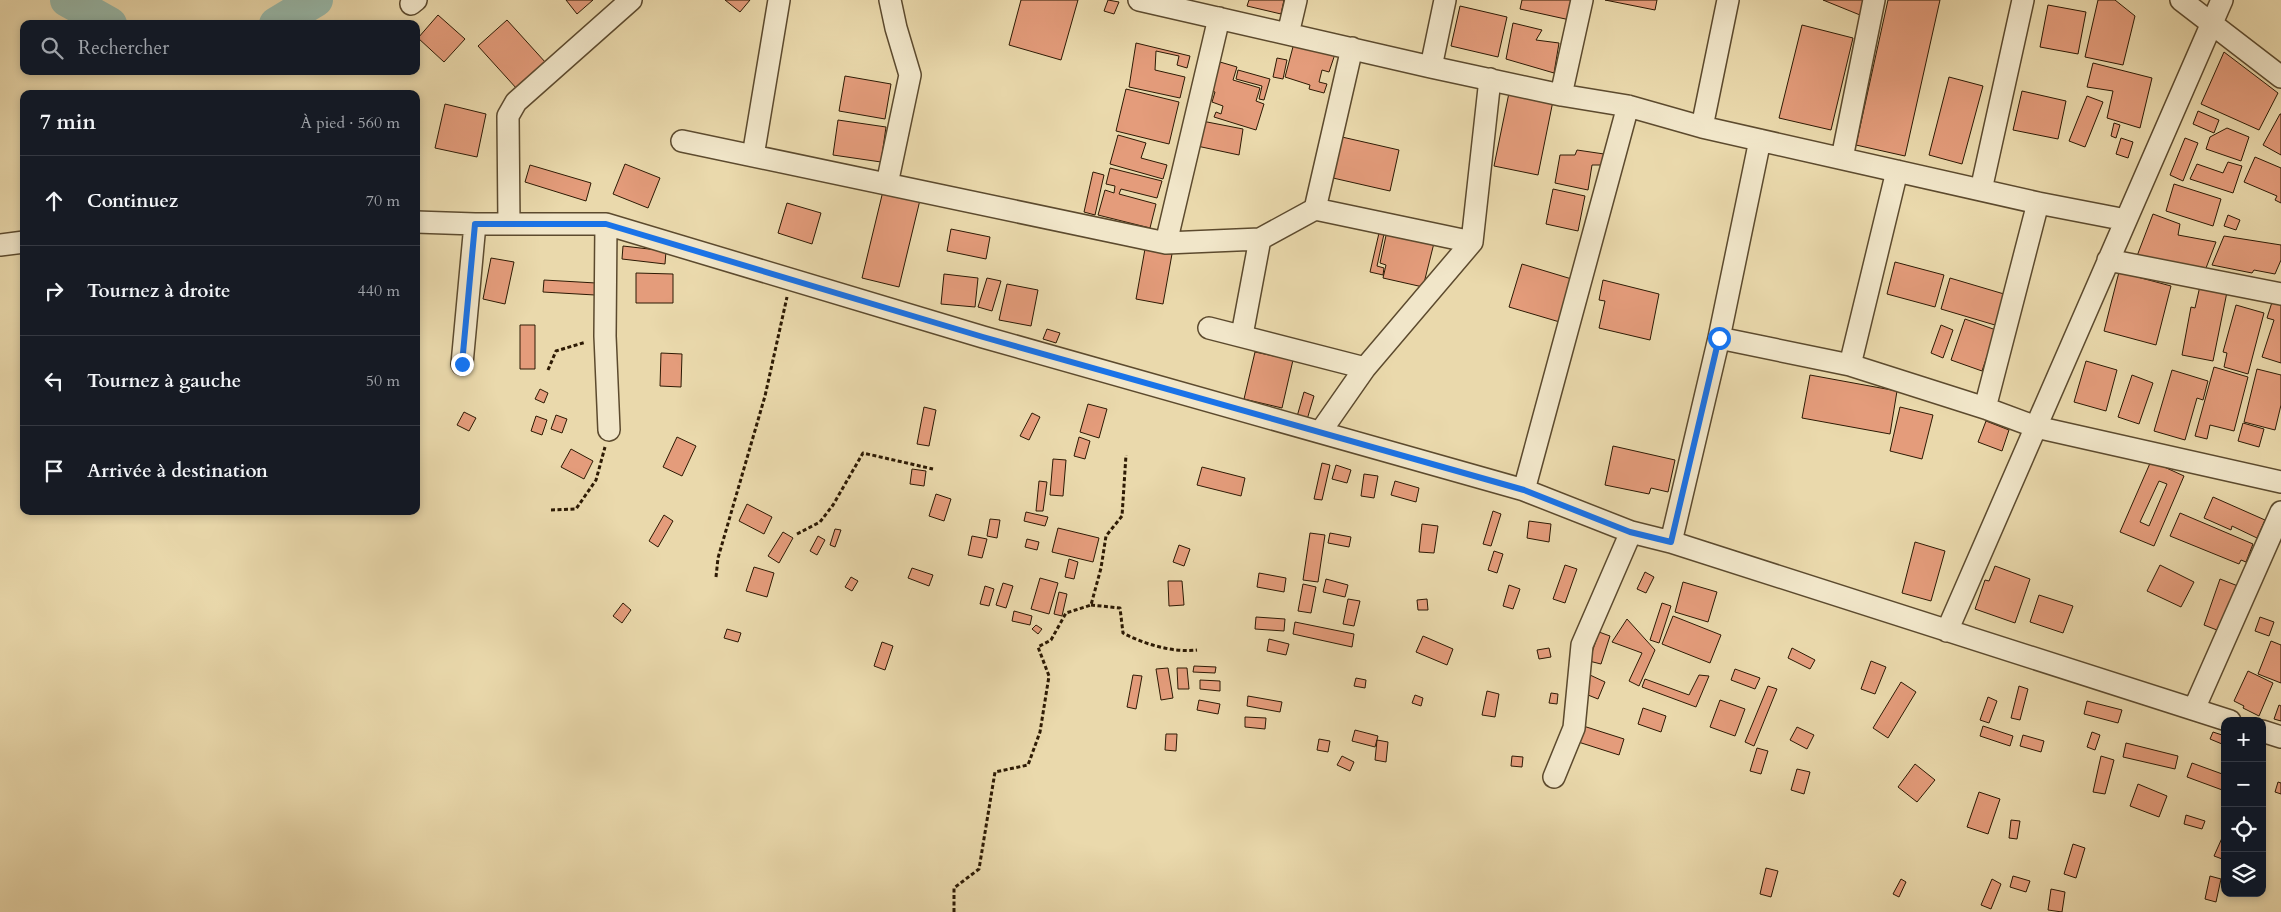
<!DOCTYPE html>
<html lang="fr">
<head>
<meta charset="utf-8">
<style>
	:root { --surface:#171b24; --page:#20242c; --text:#f1f3f6; --muted:#9ea1a6; --line:#363941 }
	body { margin:0; font-family:Cardo,serif; background:var(--page); color:var(--text) }
	.controls { position:absolute; right:15px; bottom:15px; display:grid; overflow:hidden; border-radius:10px; box-shadow:0 2px 8px #0003 }
	.controls button { width:45px; height:45px; display:grid; place-items:center; padding:0; border:0; border-bottom:1px solid var(--line); background:var(--surface); color:var(--text); font:25px sans-serif }
	.stop { position:absolute; width:15px; height:15px; margin:-11px; border:4px solid #1a73e8; border-radius:50%; background:#fff }
	.stop.end { background:#1a73e8; border-color:#fff; box-shadow:0 1px 5px #0008 }
	.list { margin:0; padding:0; list-style:none }
	h2 { display:flex; justify-content:space-between; align-items:center; height:65px; margin:0; padding:0 20px; font-size:21px }
	h2 small { font-size:16px; font-weight:400; color:var(--muted) }
	.list li { display:grid; grid-template-columns:32px 1fr auto; gap:15px; align-items:center; box-sizing:border-box; height:90px; padding:0 20px; border-top:1px solid var(--line) }
	.list b { display:block; font-size:19px; white-space:nowrap }
	.list em { font-size:16px; font-style:normal; color:var(--muted) }
	.icon { flex:none; width:28px; height:28px; fill:none; stroke:currentColor; stroke-width:2; stroke-linecap:round; stroke-linejoin:round }
	.map { position:relative; flex:none; width:2281px; height:912px; overflow:hidden }
	.search { position:absolute; background:var(--surface); box-shadow:0 2px 8px #0003; left:20px; top:20px; width:400px; height:55px; display:flex; align-items:center; gap:12px; box-sizing:border-box; padding:0 18px; border-radius:10px; color:var(--muted); font-size:19px }
	.panel { position:absolute; background:var(--surface); box-shadow:0 2px 8px #0003; left:20px; top:90px; width:400px; height:425px; border-radius:10px }
	.map>svg:first-child { display:block }
</style>
</head>
<body>
<div class="map">
<svg width="2281" height="912" viewBox="0 0 2281 912">
	<rect width="100%" height="100%" fill="#ead9ac"/>
	<filter id="stains"><feTurbulence type="fractalNoise" baseFrequency=".004" numOctaves="4"/><feColorMatrix values="0 0 0 0 .2 0 0 0 0 .09 0 0 0 0 .02 0 0 0 .5 -.17"/></filter>
	<radialGradient id="worn" r=".72"><stop offset=".6" stop-color="#630" stop-opacity="0"/><stop offset="1" stop-color="#630" stop-opacity=".3"/></radialGradient>
	<g fill="none" stroke-linecap="round" stroke-linejoin="round">
		<path stroke="#98baac" stroke-width="34" d="M67 0 110 24
			M276 24 316 0"/>
	</g>
	<path fill="#e49c7b" stroke="#2d1a04" fill-rule="evenodd" d="M566 0H593L577 14Z
		M725 0H750L740 12Z
		M1021 0H1078L1061 60 1009 45Z
		M1108 0 1119 2 1114 14 1104 11Z
		M1249 0H1284L1281 14 1247 6Z
		M1522 0H1574L1570 20 1520 9Z
		M1605 0H1657L1655 10Z
		M1823 0H1866L1860 15Z
		M1888 0H1940L1905 156 1856 145Z
		M2098 0H2115L2135 16 2123 65 2085 57Z
		M2048 5 2086 12 2078 54 2040 47Z
		M1460 6 1507 17 1498 57 1451 46Z
		M438 15 465 39 444 62 418 38Z
		M507 20 546 63 517 89 478 46Z
		M1513 23 1542 30 1536 40 1559 43 1554 73 1506 59Z
		M1802 25 1853 38 1831 130 1779 118Z
		M1136 43 1190 56 1187 68 1177 65 1179 56 1156 51 1155 70 1185 77 1180 98 1129 87Z
		M1294 43 1335 54 1329 72 1322 70 1319 82 1327 84 1324 93 1309 89 1310 85 1285 77Z
		M2224 52 2278 93 2259 130 2201 104Z
		M1277 58 1287 60 1283 79 1273 77Z
		M1220 62 1237 67 1233 80 1260 88 1256 101 1264 104 1256 130 1214 117 1216 112 1221 114 1223 106 1212 102 1215 92 1212 91Z
		M2093 63 2152 78 2140 128 2107 118 2113 91 2087 87Z
		M1238 70 1270 79 1264 100 1259 99 1262 86 1236 79Z
		M845 76 891 84 885 119 839 111Z
		M1949 77 1983 86 1962 164 1929 155Z
		M1510 88 1554 96 1538 175 1494 166Z
		M1126 89 1179 102 1169 144 1116 131Z
		M2022 91 2066 101 2058 139 2013 130Z
		M2087 96 2103 102 2085 147 2069 141Z
		M445 104 486 114 477 157 435 148Z
		M2198 111 2219 120 2214 133 2193 124Z
		M2280 114H2281V155L2263 145Z
		M838 120 886 127 881 162 833 155Z
		M1202 121 1243 129 1239 155 1197 146Z
		M2114 123 2120 125 2116 138 2111 136Z
		M2227 128 2249 137 2241 161 2206 149 2210 137Z
		M1118 135 1146 143 1141 158 1167 165 1163 179 1110 164Z
		M1342 137 1399 150 1390 191 1333 178Z
		M2121 138 2133 142 2128 158 2116 154Z
		M2185 138 2198 143 2183 181 2170 175Z
		M1577 150 1604 154 1601 165H1592L1588 190 1555 183 1560 155H1575Z
		M2255 157 2281 168V203L2275 200 2277 196 2244 182Z
		M2228 162 2242 166 2233 193 2190 179 2197 164 2223 173Z
		M625 164 660 178 648 208 613 194Z
		M530 165 591 183 586 201 525 182Z
		M1110 168 1162 181 1157 198 1121 189 1119 194 1156 204 1150 228 1098 215 1105 190 1114 193 1115 186 1106 184Z
		M1093 172 1104 175 1095 215 1084 212Z
		M2174 184 2221 199 2213 226 2166 211Z
		M1553 189 1585 196 1578 231 1546 224Z
		M883 191 920 200 899 287 862 278Z
		M787 203 821 213 812 244 778 233Z
		M2153 214 2180 224 2178 235 2216 242 2206 268 2137 256Z
		M2228 215 2240 220 2236 230 2224 226Z
		M951 229 990 237 986 259 947 251Z
		M1387 231 1434 243 1423 287 1383 278 1386 265 1380 263Z
		M1379 233 1384 234 1377 266 1384 268 1383 275 1370 272Z
		M2224 236 2281 245V260L2275 274 2254 270 2252 273 2212 265Z
		M623 246 666 251 665 264 622 259Z
		M1145 249 1172 254 1163 304 1136 299Z
		M491 258 514 262 505 304 483 299Z
		M1895 262 1944 275 1935 307 1887 294Z
		M1522 264 1575 280 1563 323 1509 307Z
		M2119 272 2171 286 2156 345 2104 331Z
		M636 273 673 274V303H636Z
		M944 274 978 278 975 307 941 304Z
		M987 278 1001 281 992 311 978 307Z
		M1950 278 2004 294 1995 325 1941 309Z
		M544 280 596 283 595 295 543 292Z
		M1603 280 1659 294 1650 340 1599 328 1605 301 1599 300Z
		M1007 284 1038 290 1031 326 999 320Z
		M2200 286 2227 292 2213 361 2182 355 2191 307 2195 308Z
		M2273 299 2281 301V363L2262 357 2274 320 2267 318Z
		M2236 305 2264 313 2248 374 2224 367 2227 353 2223 352Z
		M1965 319 1996 330 1982 371 1951 360Z
		M520 325H535V369H520Z
		M1941 325 1953 330 1943 358 1931 353Z
		M1047 329 1060 333 1056 343 1043 339Z
		M1255 352 1293 360 1282 408 1244 399Z
		M661 353 682 354 681 387 660 386Z
		M2086 361 2117 370 2106 411 2074 402Z
		M2214 367 2248 377 2234 431 2210 425 2207 439 2195 436Z
		M2257 369 2281 375V405L2275 430 2244 422Z
		M2172 370 2208 381 2203 400 2197 398 2185 440 2154 431Z
		M1810 375 1897 391 1890 434 1802 418Z
		M2132 375 2153 383 2139 424 2118 417Z
		M540 389 548 393 544 403 535 399Z
		M1304 392 1314 396 1306 423 1296 420Z
		M1088 404 1107 409 1099 438 1080 432Z
		M924 407 936 410 929 446 917 444Z
		M1900 407 1933 415 1922 459 1890 451Z
		M464 412 476 418 469 431 457 425Z
		M1032 413 1040 417 1029 440 1020 436Z
		M556 415 567 419 562 433 551 429Z
		M536 416 547 420 542 435 531 431Z
		M1986 421 2009 430 2002 451 1978 442Z
		M2243 423 2264 429 2259 447 2238 441Z
		M677 437 696 446 682 476 663 467Z
		M1079 437 1090 441 1085 459 1074 456Z
		M1613 446 1675 460 1668 492 1651 488 1649 494 1605 485Z
		M571 449 593 461 584 479 561 467Z
		M1053 459 1066 460 1063 496 1050 495Z
		M2151 461 2184 476 2154 546 2120 532ZM2159 481 2167 484 2149 526 2140 522Z
		M1322 463 1330 465 1322 500 1314 499Z
		M1336 465 1351 470 1347 483 1332 479Z
		M1202 467 1245 478 1241 496 1197 485Z
		M912 469 926 471 924 486 910 484Z
		M1364 474 1378 476 1374 498 1361 496Z
		M1039 481 1047 482 1043 511H1036Z
		M1395 481 1419 488 1416 502 1391 495Z
		M936 494 951 499 944 521 929 516Z
		M2213 497 2265 520 2257 538 2232 526 2231 530 2204 518Z
		M747 504 772 517 764 534 739 521Z
		M1493 511 1501 514 1491 546 1483 544Z
		M1026 512 1048 517 1045 526 1024 521Z
		M2180 513 2253 544 2246 562 2241 560 2239 564 2170 536Z
		M664 515 673 521 658 547 649 541Z
		M990 519 1000 520 997 538 987 536Z
		M1529 521 1551 524 1549 542 1527 538Z
		M1422 524 1438 526 1434 553 1419 552Z
		M1058 528 1099 538 1093 562 1052 552Z
		M835 529 841 530 835 547 830 545Z
		M783 532 793 538 779 563 768 556Z
		M1310 533 1325 535 1318 582 1303 580Z
		M1330 533 1351 537 1349 547 1328 543Z
		M818 536 825 540 817 555 810 551Z
		M972 536 987 539 982 558 968 555Z
		M1027 539 1039 542 1037 550 1025 547Z
		M1915 542 1945 551 1931 601 1902 593Z
		M1179 545 1190 549 1184 566 1173 562Z
		M1494 551 1503 554 1497 573 1488 570Z
		M1069 559 1078 562 1074 579 1065 577Z
		M1565 565 1577 569 1565 603 1553 599Z
		M2160 565 2194 582 2181 607 2147 591Z
		M1995 566 2030 579 2015 623 1975 609 1985 580 1989 581Z
		M754 567 774 573 767 597 746 591Z
		M912 568 933 575 929 586 908 578Z
		M1645 572 1654 577 1646 593 1637 589Z
		M1259 573 1286 578 1284 592 1257 587Z
		M851 577 858 581 852 591 845 587Z
		M1040 578 1058 583 1049 614 1031 609Z
		M1326 579 1348 585 1345 597 1323 592Z
		M2220 579 2238 586 2222 632 2204 625Z
		M1168 581H1182L1184 605 1169 606Z
		M1683 582 1717 592 1708 622 1675 612Z
		M1003 583 1013 586 1006 608 996 605Z
		M1303 584 1316 587 1311 613 1298 611Z
		M1509 585 1520 589 1513 609 1503 606Z
		M985 586 994 589 989 606 980 604Z
		M1059 592 1067 594 1062 616 1054 614Z
		M2039 595 2073 606 2063 633 2030 622Z
		M1348 599 1360 601 1354 626 1343 624Z
		M1427 599 1428 610H1418L1417 600Z
		M623 603 631 610 622 623 613 616Z
		M1662 603 1671 606 1659 643 1650 640Z
		M1014 611 1032 616 1030 625 1012 621Z
		M1673 616 1721 635 1710 663 1662 644Z
		M1256 617 1285 619 1284 631 1255 629Z
		M2260 617 2274 622 2269 636 2255 631Z
		M1627 619 1655 650 1639 686 1629 681 1642 653 1612 642Z
		M1295 622 1354 634 1352 647 1293 634Z
		M1036 625 1042 629 1038 634 1032 629Z
		M727 629 741 633 738 642 724 638Z
		M1599 632 1610 636 1601 664 1589 661Z
		M1423 636 1453 649 1447 665 1416 652Z
		M1269 639 1289 644 1286 655 1267 651Z
		M2271 641 2281 645V683L2258 674Z
		M882 642 893 646 885 670 874 666Z
		M1549 648 1551 657 1539 659 1537 650Z
		M1792 648 1815 660 1810 669 1788 658Z
		M1871 661 1886 667 1875 694 1861 689Z
		M1194 666 1216 667 1215 673 1193 672Z
		M1168 668 1173 698 1161 700 1156 669Z
		M1177 668H1187L1189 689H1178Z
		M1735 669 1760 678 1755 689 1731 680Z
		M2248 671 2273 683 2259 716 2243 708 2244 706 2234 701Z
		M1133 675 1142 676 1136 709 1127 707Z
		M1590 675 1605 682 1598 699 1583 693Z
		M1699 675 1709 676 1696 707 1642 687 1645 679 1689 695Z
		M1356 678 1366 680 1365 688 1354 686Z
		M1200 680 1220 681V691L1200 689Z
		M1901 682 1916 692 1888 738 1873 728Z
		M1768 686 1777 689 1754 746 1745 742Z
		M2019 686 2028 689 2020 720 2011 718Z
		M1487 691 1499 694 1495 717 1482 715Z
		M1551 693 1558 694 1557 704 1549 703Z
		M1415 695 1423 698 1421 706 1412 703Z
		M1248 696 1282 702 1280 712 1247 706Z
		M1988 697 1997 701 1989 723 1980 720Z
		M1199 700 1220 704 1218 714 1197 710Z
		M1720 700 1745 709 1735 736 1710 727Z
		M2087 701 2122 710 2118 723 2084 714Z
		M2279 705 2281 706V721L2274 719Z
		M1643 708 1666 716 1661 732 1638 724Z
		M1245 717 1266 718 1265 729 1245 727Z
		M1577 724 1624 739 1619 755 1572 740Z
		M1983 726 2013 736 2010 746 1980 736Z
		M1797 727 1814 735 1807 749 1790 740Z
		M1355 730 1378 736 1375 747 1352 741Z
		M2092 732 2100 735 2095 750 2087 747Z
		M2213 732 2225 736 2222 744 2210 739Z
		M1166 734H1177L1176 751 1165 750Z
		M2023 735 2044 741 2041 752 2020 746Z
		M1319 739 1330 741 1328 752 1317 750Z
		M1377 740 1388 742 1386 762 1375 760Z
		M2126 743 2178 756 2175 769 2123 757Z
		M1757 748 1768 751 1761 774 1750 771Z
		M1342 756 1354 762 1350 771 1337 765Z
		M1512 756 1523 757 1522 767 1511 766Z
		M2101 756 2114 760 2105 794 2093 792Z
		M2192 763 2225 775V791L2187 777Z
		M1915 764 1935 780 1917 802 1898 787Z
		M1797 769 1810 772 1804 794 1791 790Z
		M2278 782 2281 783V794L2275 792Z
		M2138 784 2167 796 2159 817 2130 806Z
		M1979 792 2000 799 1988 834 1967 827Z
		M2186 815 2205 821 2202 829 2184 824Z
		M2011 820 2020 821 2017 839 2009 838Z
		M2222 838 2225 839V860L2214 856Z
		M2073 844 2085 848 2076 878 2064 874Z
		M1766 868 1778 871 1771 897 1760 894Z
		M2013 876 2030 881 2026 892 2010 887Z
		M2210 876 2221 879 2216 902 2205 899Z
		M1901 879 1906 882 1899 897 1893 894Z
		M1992 879 2001 884 1991 909 1981 905Z
		M2051 889 2065 892 2062 912 2048 910Z"/>
	<g fill="none" stroke-linecap="round" stroke-linejoin="round">
		<defs>
			<path id="minor" d="M1139 0 1431 67 1561 95 1628 106 1702 127 2038 203 2126 220
				M2181 0 2281 77
				M411 4 416 0
				M1288 34 1296 0
				M1431 67 1445 0
				M1561 95 1582 0
				M1702 127 1728 0
				M682 141 1166 243 1260 239
				M753 156 779 0
				M1842 158 1874 0
				M887 184 910 75 896 28 890 0
				M1981 190 2023 0
				M1315 209 1352 48
				M416 222 475 224H606L983 337 1524 490 1631 532 1671 542 2230 721
				M509 224 508 116 516 102 631 0
				M606 224 605 336 609 430
				M1166 243 1219 18
				M0 245 24 242
				M2108 260 2281 294
				M1209 328 1365 368
				M1242 335 1260 239 1315 209 1472 242
				M1719 338 1850 365 1985 408 2036 427 2281 482
				M462 364 475 224
				M1850 365 1897 171
				M1985 408 2038 203
				M1321 431 1365 368 1472 242 1490 79
				M1524 490 1628 106
				M1671 542 1719 338 1760 140
				M1947 631 2222 0
				M2194 709 2281 512
				M2262 731 2281 737
				M1554 777 1574 728 1582 645 1631 532"/>
		</defs>
		<use href="#minor" stroke="#5c4a2e" stroke-width="24"/>
		<path stroke="#2d1a04" stroke-width="3" stroke-dasharray="4 2.5" stroke-linecap="butt" d="M548 370 556 351 586 342
			M551 510 576 509 596 480 605 447
			M797 534 820 522 833 505 863 453 933 469
			M716 577 718 558 765 396 787 297
			M1091 605 1120 608 1123 633C1144 644 1173 653 1197 650
			M954 912V888L979 869 995 772 1028 765 1040 732 1049 676 1038 647 1051 640 1066 613 1091 605 1101 568 1106 536 1122 516 1126 455"/>
		<use href="#minor" stroke="#f1e6c9" stroke-width="21"/>
	</g>
	<g fill="none" stroke-linecap="round" stroke-linejoin="round">
		<path stroke="#1a73e8" stroke-width="6" d="M462 364 475 224H606L983 337 1524 490 1630 532 1671 542 1719 338"/>
	</g>
	<rect width="100%" height="100%" filter="url(#stains)"/>
	<rect width="100%" height="100%" fill="url(#worn)"/>
</svg>
<div class="controls">
<button>+</button>
<button>−</button>
<button><svg class="icon" aria-label="locate" viewBox="0 0 24 24"><circle cx="12" cy="12" r="6"/><path d="M12 2v4M12 18v4M2 12h4M18 12h4"/></svg></button>
<button><svg class="icon" aria-label="layers" viewBox="0 0 24 24"><path d="M12 4l9 5-9 5-9-5zM3 14l9 5 9-5"/></svg></button>
</div>
<div class="stop" style="left:1719px;top:338px"></div>
<div class="stop end" style="left:462px;top:364px"></div>
<div class="search"><svg class="icon" aria-label="search" viewBox="0 0 24 24"><circle cx="10" cy="10" r="6"/><path d="M15 15l6 6"/></svg>Rechercher</div>
<section class="panel">
<h2>7 min<small>À pied · 560 m</small></h2>
<ul class="list">
<li><svg class="icon" aria-label="ahead" viewBox="0 0 24 24"><path d="M12 20V5M6 11l6-6 6 6"/></svg><div><b>Continuez</b></div><em>70 m</em></li>
<li><svg class="icon" aria-label="right" viewBox="0 0 24 24"><path d="M7 20v-9h11M14 6l5 5-5 5"/></svg><div><b>Tournez à droite</b></div><em>440 m</em></li>
<li><svg class="icon" aria-label="left" viewBox="0 0 24 24"><path d="M17 20v-9H6M10 6l-5 5 5 5"/></svg><div><b>Tournez à gauche</b></div><em>50 m</em></li>
<li><svg class="icon" aria-label="arrive" viewBox="0 0 24 24"><path d="M6 21V4h12l-3 4 3 4H6"/></svg><div><b>Arrivée à destination</b></div></li>
</ul>
</section>
</div>
</body>
</html>
